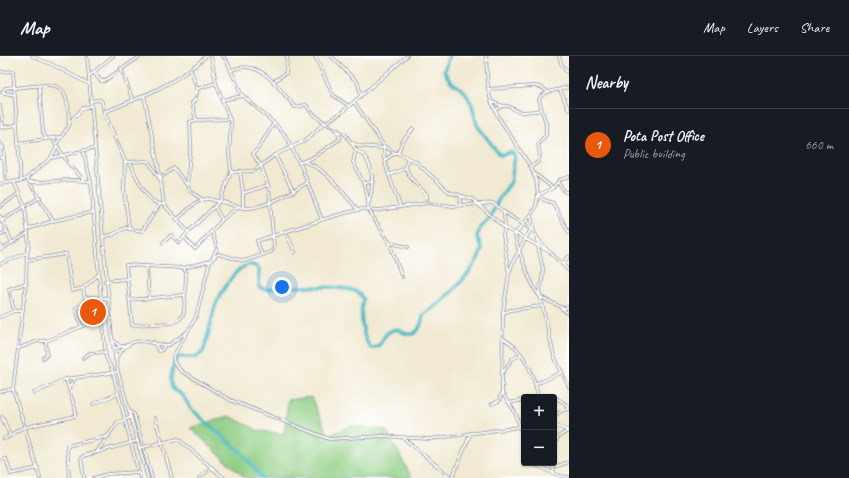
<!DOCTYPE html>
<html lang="en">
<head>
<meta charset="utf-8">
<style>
	:root { --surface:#171b24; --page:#20242c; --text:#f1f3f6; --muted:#9ea1a6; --line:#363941; --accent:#ea580c }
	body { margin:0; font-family:Caveat,sans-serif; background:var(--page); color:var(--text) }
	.controls { position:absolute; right:12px; bottom:12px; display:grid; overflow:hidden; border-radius:4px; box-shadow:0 1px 3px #0004 }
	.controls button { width:36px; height:36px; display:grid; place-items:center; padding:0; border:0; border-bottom:1px solid var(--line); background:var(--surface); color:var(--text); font:20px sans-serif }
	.you { position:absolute; left:282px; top:231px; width:14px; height:14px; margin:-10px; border:3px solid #fff; border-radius:50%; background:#1a73e8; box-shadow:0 0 0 6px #1a73e833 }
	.badge { display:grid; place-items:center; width:26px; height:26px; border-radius:50%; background:var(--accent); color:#fff; font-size:13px; font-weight:700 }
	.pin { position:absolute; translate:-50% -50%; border:2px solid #fff; box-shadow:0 1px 4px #0006 }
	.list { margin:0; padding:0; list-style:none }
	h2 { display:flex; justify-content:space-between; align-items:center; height:52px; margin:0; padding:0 16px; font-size:17px }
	h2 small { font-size:13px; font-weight:400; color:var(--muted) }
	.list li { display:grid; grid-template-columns:26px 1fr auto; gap:12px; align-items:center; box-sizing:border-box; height:72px; padding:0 16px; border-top:1px solid var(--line) }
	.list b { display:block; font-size:15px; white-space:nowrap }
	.list p { margin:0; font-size:13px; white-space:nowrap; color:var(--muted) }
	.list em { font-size:13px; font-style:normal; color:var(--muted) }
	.map { position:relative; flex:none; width:569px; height:422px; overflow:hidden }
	header { display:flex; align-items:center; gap:24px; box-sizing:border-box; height:56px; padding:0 20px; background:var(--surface); border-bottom:1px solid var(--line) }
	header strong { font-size:19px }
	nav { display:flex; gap:22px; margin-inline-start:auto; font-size:14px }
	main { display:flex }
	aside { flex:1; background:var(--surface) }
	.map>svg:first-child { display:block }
</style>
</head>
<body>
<header>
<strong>Map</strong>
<nav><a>Map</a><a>Layers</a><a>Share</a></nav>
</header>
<main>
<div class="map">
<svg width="569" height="422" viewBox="0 0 569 422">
	<rect width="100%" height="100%" fill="#fff"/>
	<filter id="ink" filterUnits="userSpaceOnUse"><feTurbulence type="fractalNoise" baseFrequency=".025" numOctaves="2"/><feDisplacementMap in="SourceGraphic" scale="8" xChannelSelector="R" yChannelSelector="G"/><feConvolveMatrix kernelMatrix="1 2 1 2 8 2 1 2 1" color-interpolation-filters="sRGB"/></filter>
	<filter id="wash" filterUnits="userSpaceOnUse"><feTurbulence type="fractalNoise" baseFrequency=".012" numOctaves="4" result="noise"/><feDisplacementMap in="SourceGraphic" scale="16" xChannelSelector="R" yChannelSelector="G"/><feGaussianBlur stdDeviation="0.9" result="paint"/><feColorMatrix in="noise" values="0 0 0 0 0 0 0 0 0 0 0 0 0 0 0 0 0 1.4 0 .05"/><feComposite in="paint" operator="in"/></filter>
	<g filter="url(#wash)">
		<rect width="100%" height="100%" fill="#f1e9d1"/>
		<path fill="#8ecc82" stroke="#547e70" d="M311 341 328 379 351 370 386 374 412 422H245L190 372 229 360 259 375 284 378 288 344Z"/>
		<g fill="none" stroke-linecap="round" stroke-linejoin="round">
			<path stroke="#4bb9c5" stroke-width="3.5" d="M262 422 242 397 191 353 183 340 173 333 171 328V321L174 307 178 301H196L203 296C208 282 210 268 214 254 218 240 242 195 259 213V231C267 236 276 231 286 231 303 231 345 229 359 237L363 243C360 257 361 281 371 292 386 291 378 279 395 273 400 274 404 278 408 278 418 280 422 267 423 259 444 245 473 218 482 194L477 180 480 172 489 163 500 141 511 126 515 100 512 96 501 99 498 97 477 69 472 49 465 36 450 25 444 15 449 0"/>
		</g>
	</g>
	<g filter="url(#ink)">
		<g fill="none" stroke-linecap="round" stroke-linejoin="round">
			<defs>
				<path id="minor" d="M32 0 53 9 89 28
					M87 0 112 282 118 316 148 422
					M211 0 216 27 231 67 229 98 231 115
					M223 0 227 5 241 38 274 67 285 79 302 112 322 164
					M315 0 333 39 349 50
					M331 0 358 27 361 40
					M486 0 488 33 491 45 499 62 531 111 536 124 538 139 536 150 531 159 534 176 538 183V190L543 213 542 224 539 235 554 300 569 331
					M559 0 562 10 569 18
					M121 12 133 45
					M231 14C262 2 277 31 295 51L306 49 311 56 325 67 346 79 356 94 353 106C360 120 370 137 368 153L389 186 402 221
					M191 15C194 24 202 40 192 47L196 64
					M0 16 13 15 21 125
					M93 16 101 25H104L141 0
					M89 20 113 0
					M273 26 286 17 287 0
					M39 30 43 76 46 82
					M15 32C56 28 69 20 69 70L56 88
					M196 33 216 27
					M488 33 534 30 541 31 548 36 569 31
					M560 34 569 54
					M0 36 15 39
					M3 36 5 32 15 31
					M144 39 161 125
					M222 44 243 40
					M90 45 100 44 102 46 104 56 125 105 124 134 129 171
					M354 46 384 90 395 97H398L416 106 449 136 472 143 505 172 550 196 569 215
					M492 46 503 50
					M0 50 3 71
					M496 54C510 44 510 55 522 56 528 56 535 55 542 54
					M104 56C138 43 180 26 206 0
					M69 67 83 52 91 50
					M274 67 259 91 253 98 262 112 269 133 274 192 271 196 244 205 218 198 210 205 196 261 173 301 174 307 181 315 230 344 329 383 383 380 430 383 520 371
					M0 72 16 69
					M52 82 60 81
					M0 87 3 91 6 127
					M18 87 52 82 68 107 84 124
					M352 87 360 90 383 92
					M384 90C381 106 396 135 400 151
					M83 94 91 126 106 302 112 313 140 422
					M356 94C375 103 374 129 369 146
					M398 97 402 86 413 73
					M275 99 294 136
					M0 102 4 101
					M51 102 57 90
					M408 102C400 117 419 130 427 139V147
					M386 103 395 97
					M126 106 148 105 161 125 164 149
					M130 106C135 117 146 147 160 148
					M305 106C327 113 343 137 358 154
					M299 107 312 102 340 83 338 75
					M531 111 538 106 540 99 538 88 546 79V68L539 44 541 40 548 36
					M240 115 243 137V152
					M535 118 553 132
					M389 119 406 112
					M27 122 53 165
					M160 122 174 112 186 128
					M14 126 25 151 29 189 27 197 26 227 13 333 40 422
					M30 126C50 127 71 121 91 126
					M364 127 373 126
					M558 127 565 136H569
					M0 128 24 124 51 102 95 92
					M243 137 268 129
					M538 139 553 132 559 124 569 121
					M539 140 544 144 553 147 569 177
					M203 144 190 135 187 129 191 87 190 66 196 64 230 63
					M460 149 461 140
					M0 151 18 138
					M215 151 222 164
					M504 156 532 174
					M531 159 515 178C516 189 533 236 541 241 554 249 557 246 569 259
					M0 160 7 175 0 179
					M177 163 188 176
					M0 166 40 141
					M28 173 53 165 93 156
					M7 175 12 187
					M285 175 295 196
					M212 176 217 193 213 200
					M102 181 112 179 125 172 142 175 160 148 164 149 177 163C187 157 194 143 208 143 213 143 216 146 220 145L231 116 254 115 275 99 305 85 323 68 341 57 407 0
					M185 182 195 193 222 164 239 150
					M538 183 547 194
					M163 187 171 179 179 187 188 176 220 145C228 147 236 151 244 152 262 154 292 136 307 127
					M390 187 408 191
					M0 189 2 193 0 194
					M2 193 28 177
					M262 199 257 185 334 160 362 153 380 154 427 147 453 150 493 147 504 156 505 172 503 179 509 218 503 256 502 337 515 356 524 383
					M27 204 66 198 72 235 83 232 89 266
					M0 208 27 197
					M562 208 569 200
					M147 211 149 243
					M184 212 186 217 184 257 180 263 172 267 132 269 126 209 184 212 210 205
					M509 216 514 204 532 171
					M105 225 126 223
					M83 232 98 219
					M85 241 107 242
					M129 244 184 239
					M563 252 569 251
					M14 255 9 233 26 227
					M503 257 511 254 542 250
					M0 261 14 255H23
					M81 270 76 252 86 247
					M504 283C525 295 534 318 538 341
					M113 284 121 291
					M154 286 159 295 162 294 164 289
					M19 292 38 285H46L108 260
					M113 293 127 289
					M43 302 47 299 46 285
					M83 302 90 297 106 296
					M115 303C135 274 144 289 169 289L187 276
					M502 318 512 303 521 299
					M535 327 541 326 560 317
					M69 332 75 322
					M0 336 13 333
					M34 337 66 323 118 316
					M540 341C553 339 561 343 569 352
					M509 347 524 344
					M93 348 117 338
					M492 348 499 345 501 338
					M129 355 134 358 152 422
					M554 360 563 354 569 353
					M2 361 10 379
					M155 362 172 422
					M554 369 569 375
					M403 382 452 422 471 377
					M4 383C11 380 16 374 23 372 40 367 58 365 75 360L76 356 66 323
					M139 392 178 383 224 422
					M554 392 558 381 569 374
					M96 397 117 367 131 361
					M0 404 6 403 11 418 38 412
					M531 407 560 420 569 421
					M552 407 554 417
					M554 411 569 406
					M69 422 67 390 109 380
					M84 422 81 402 83 400 137 385
					M94 422 108 418 138 416
					M199 422 212 411"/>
			</defs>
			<use href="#minor" stroke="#868c98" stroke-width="3.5"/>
			<use href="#minor" stroke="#fff" stroke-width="2"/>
		</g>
	</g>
</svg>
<div class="controls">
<button>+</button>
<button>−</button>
</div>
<div class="you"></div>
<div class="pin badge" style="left:93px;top:256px">1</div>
</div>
<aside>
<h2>Nearby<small></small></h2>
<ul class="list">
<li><span class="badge">1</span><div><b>Pota Post Office</b><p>Public building</p></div><em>660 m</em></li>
</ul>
</aside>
</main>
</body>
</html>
